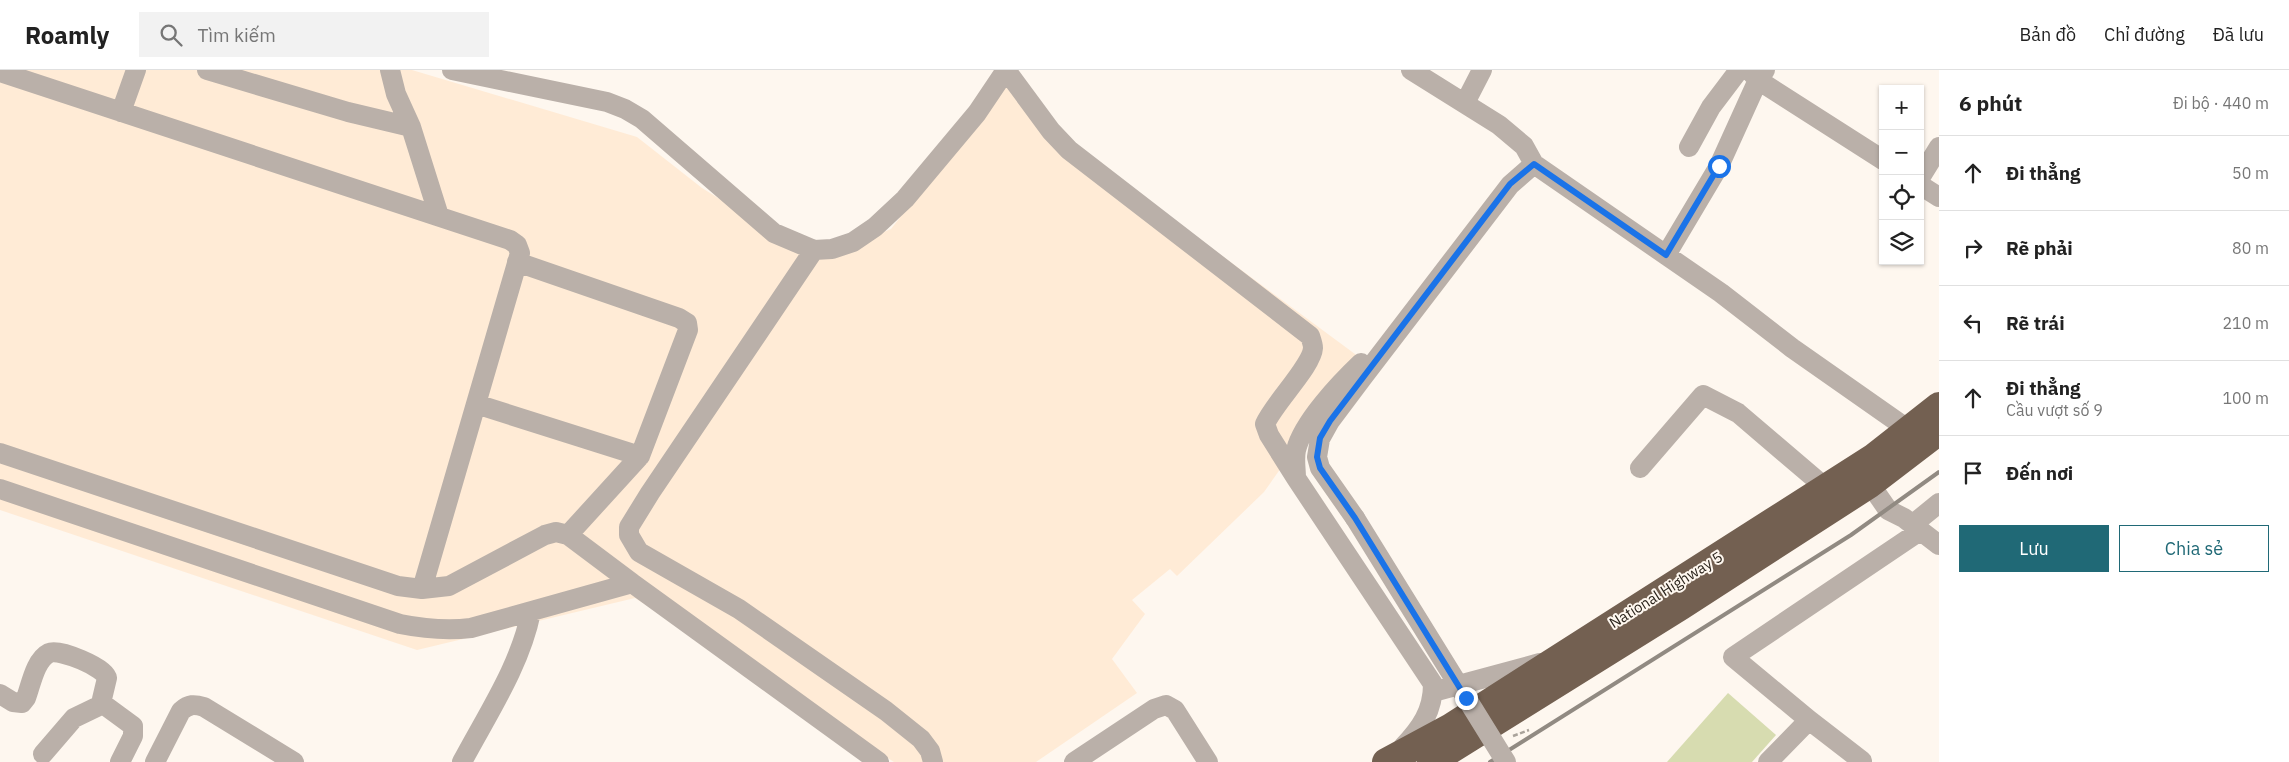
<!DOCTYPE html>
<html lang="vi">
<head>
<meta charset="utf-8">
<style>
	:root { --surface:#fff; --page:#f2f2f2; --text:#222; --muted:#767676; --line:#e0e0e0; --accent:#206976 }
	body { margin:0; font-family:"IBM Plex Sans",sans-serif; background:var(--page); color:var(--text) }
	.controls { position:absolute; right:15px; top:15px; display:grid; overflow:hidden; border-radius:0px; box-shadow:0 1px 4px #0004 }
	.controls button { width:45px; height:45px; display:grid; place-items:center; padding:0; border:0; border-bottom:1px solid var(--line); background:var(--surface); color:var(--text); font:25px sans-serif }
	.stop { position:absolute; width:15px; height:15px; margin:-11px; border:4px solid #1a73e8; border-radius:50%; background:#fff }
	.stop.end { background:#1a73e8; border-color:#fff; box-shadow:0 1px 5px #0008 }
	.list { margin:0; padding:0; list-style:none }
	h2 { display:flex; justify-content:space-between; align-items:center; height:65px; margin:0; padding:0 20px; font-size:21px }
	h2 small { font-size:16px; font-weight:400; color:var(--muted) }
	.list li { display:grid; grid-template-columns:32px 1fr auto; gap:15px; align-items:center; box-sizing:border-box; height:75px; padding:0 20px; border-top:1px solid var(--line) }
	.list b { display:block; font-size:19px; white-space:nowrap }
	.list p { margin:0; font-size:16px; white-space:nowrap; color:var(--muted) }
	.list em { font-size:16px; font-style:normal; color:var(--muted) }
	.actions { display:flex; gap:10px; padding:15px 20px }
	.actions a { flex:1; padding:11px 0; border:1px solid var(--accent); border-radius:0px; text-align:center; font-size:18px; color:var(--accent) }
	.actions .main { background:var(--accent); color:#fff }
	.icon { flex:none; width:28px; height:28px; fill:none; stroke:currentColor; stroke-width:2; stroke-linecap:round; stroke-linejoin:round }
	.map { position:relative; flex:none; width:1939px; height:692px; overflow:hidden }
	header { display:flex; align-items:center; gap:30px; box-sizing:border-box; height:70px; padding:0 25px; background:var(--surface); border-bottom:1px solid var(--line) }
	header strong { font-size:24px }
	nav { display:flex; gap:28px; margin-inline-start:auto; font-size:18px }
	.search { width:350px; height:45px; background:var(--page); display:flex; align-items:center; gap:12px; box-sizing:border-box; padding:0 18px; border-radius:0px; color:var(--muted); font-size:19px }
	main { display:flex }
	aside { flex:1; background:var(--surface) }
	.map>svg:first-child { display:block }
</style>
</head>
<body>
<header>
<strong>Roamly</strong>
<div class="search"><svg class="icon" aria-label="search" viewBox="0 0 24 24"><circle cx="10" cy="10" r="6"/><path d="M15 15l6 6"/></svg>Tìm kiếm</div>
<nav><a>Bản đồ</a><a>Chỉ đường</a><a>Đã lưu</a></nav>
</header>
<main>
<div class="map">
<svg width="1939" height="692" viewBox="0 0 1939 692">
	<rect width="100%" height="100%" fill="#fef7ef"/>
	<path fill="#ffebd6" d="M0 0H412L637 67 702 118 816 189 891 159 1015 0 1071 74 1359 287 1264 422 1177 506 1170 499 1132 530 1145 544 1112 589 1137 623 1036 692H894L635 528 417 580 0 440Z"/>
	<path fill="#d7dcb0" d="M1728 623 1776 665 1752 692H1667Z"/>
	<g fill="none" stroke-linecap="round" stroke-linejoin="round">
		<path stroke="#aaa39b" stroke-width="2.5" stroke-dasharray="5 2.5" stroke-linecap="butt" d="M1513 666 1529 660"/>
		<path stroke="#bab0a9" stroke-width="20" d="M207 0 348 42 411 57
			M390 0 396 24 411 57 439 146
			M452 0 607 32 625 39 642 49 774 163 814 180 832 179 853 172 875 157 905 129 977 43 1006 0
			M1006 0 1051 61 1069 80 1310 266C1311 269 1313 274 1313 278 1312 296 1274 333 1265 354L1269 365 1296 408 1433 614C1433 641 1421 658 1403 677
			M1411 0 1499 55 1524 76 1534 94 1721 223 1792 278 1909 360
			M1750 1 1758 10 1883 90
			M0 2 510 170 517 175 520 183 422 519
			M1465 33 1482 0
			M121 42 136 0
			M1689 77 1711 37 1739 0
			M1920 108 1939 77
			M1920 115 1939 127
			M814 180 650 423 629 457V465L639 482 739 539 886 641 921 669 930 681 933 692
			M1666 185 1719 96 1758 10 1765 0
			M476 334 640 386 688 260 687 253 679 248 517 192
			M0 383 398 516 422 519 449 516 545 465 556 462 568 465 632 513
			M1640 398 1703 325 1738 343 1826 418
			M1296 408C1296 399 1294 389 1296 380 1303 352 1340 313 1361 293
			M1870 414 1888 440 1904 448 1939 475
			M0 419 400 554C425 559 446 561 471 558L632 513 879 692
			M1355 448 1320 398 1317 387 1320 369 1330 351 1363 307 1510 115 1534 94
			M1912 455 1939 433
			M568 465 640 386
			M1433 622 1540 593
			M0 624 13 632 22 633 26 628C31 615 35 590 49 583 59 578 106 598 107 608L102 629 103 634 133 656V666L120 692
			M1809 650 1862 691
			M43 684 74 648 103 634
			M155 692 181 641C189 634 194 634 204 637L294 692
			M462 692C488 643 520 596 531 542
			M1074 692 1154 639 1166 635 1175 640 1208 692
			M1768 692 1809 650 1733 587 1920 461"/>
		<path stroke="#736051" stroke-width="28" d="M1386 692 1451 657 1874 387 1939 336
			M1431 692 1681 536 1870 414 1939 361"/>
		<path stroke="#918a82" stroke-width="4" d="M1490 692 1851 465 1939 402"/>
		<path stroke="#bab0a9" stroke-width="20" d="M1355 448 1506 692"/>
	</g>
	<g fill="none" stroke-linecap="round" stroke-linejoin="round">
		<path stroke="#1a73e8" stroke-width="6" d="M1466 628 1355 448 1320 398 1317 387 1320 368 1330 351 1510 114 1534 94 1666 185 1719 96"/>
	</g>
	<g text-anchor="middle" stroke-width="4" stroke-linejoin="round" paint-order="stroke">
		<g font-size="15" fill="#2a231b" stroke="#fef7ef">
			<text transform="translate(1666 520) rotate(-32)" y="5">National Highway 5</text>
		</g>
	</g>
</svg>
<div class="controls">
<button>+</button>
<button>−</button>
<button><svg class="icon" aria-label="locate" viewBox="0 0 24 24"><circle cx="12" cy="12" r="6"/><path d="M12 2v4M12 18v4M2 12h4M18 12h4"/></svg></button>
<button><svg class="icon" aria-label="layers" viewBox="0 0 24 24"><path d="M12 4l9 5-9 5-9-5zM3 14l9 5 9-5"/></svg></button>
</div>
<div class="stop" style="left:1719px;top:96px"></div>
<div class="stop end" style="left:1466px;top:628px"></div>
</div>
<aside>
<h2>6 phút<small>Đi bộ · 440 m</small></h2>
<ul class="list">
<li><svg class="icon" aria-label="ahead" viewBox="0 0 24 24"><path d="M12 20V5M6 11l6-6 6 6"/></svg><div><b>Đi thẳng</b></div><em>50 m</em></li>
<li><svg class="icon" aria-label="right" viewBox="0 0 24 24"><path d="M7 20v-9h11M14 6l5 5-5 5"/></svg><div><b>Rẽ phải</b></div><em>80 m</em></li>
<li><svg class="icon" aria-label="left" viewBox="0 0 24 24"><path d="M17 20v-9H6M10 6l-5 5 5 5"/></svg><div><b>Rẽ trái</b></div><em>210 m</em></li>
<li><svg class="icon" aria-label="ahead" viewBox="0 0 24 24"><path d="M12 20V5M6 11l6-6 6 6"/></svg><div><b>Đi thẳng</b><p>Cầu vượt số 9</p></div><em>100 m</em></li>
<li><svg class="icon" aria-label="arrive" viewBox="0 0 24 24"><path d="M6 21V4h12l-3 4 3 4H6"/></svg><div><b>Đến nơi</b></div></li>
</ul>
<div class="actions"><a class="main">Lưu</a><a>Chia sẻ</a></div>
</aside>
</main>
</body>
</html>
